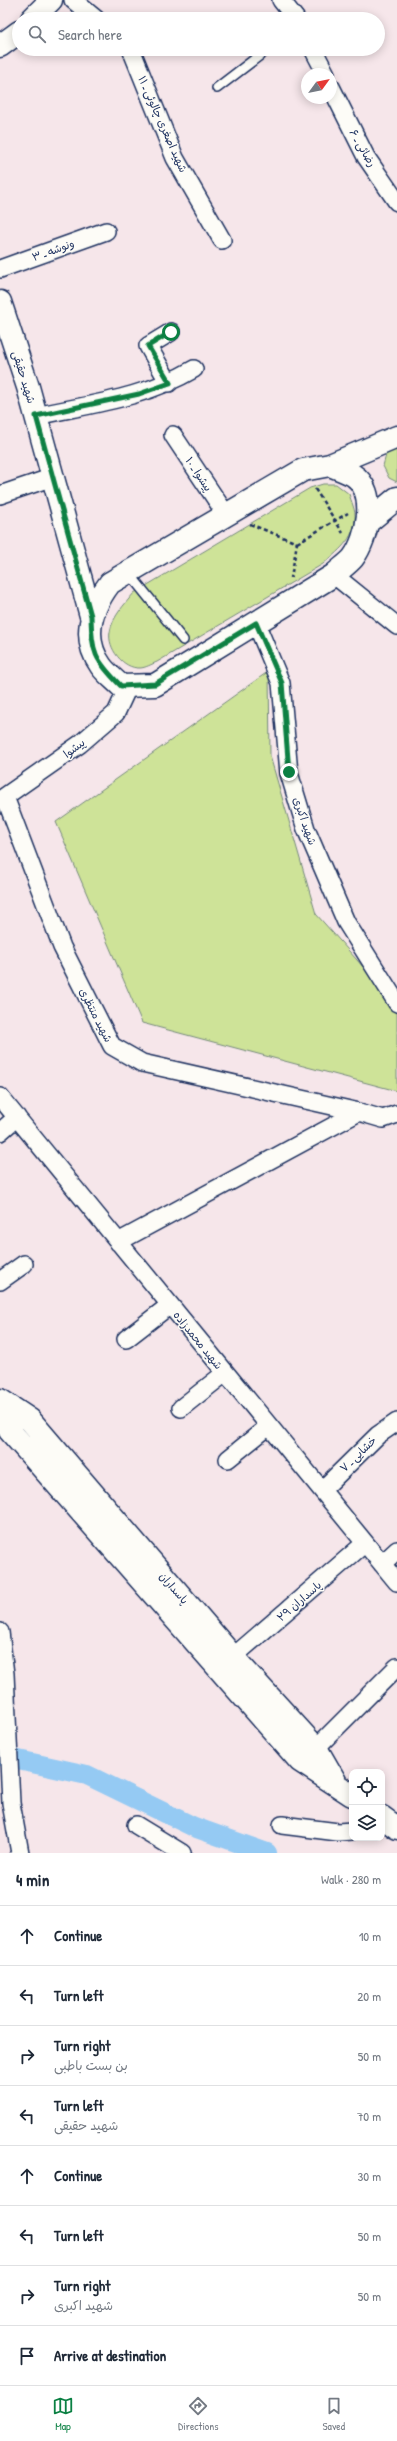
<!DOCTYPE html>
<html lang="en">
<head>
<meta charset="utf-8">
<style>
	:root { --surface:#fff; --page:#f6f6f7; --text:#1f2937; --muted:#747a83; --line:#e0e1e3; --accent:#0b8043 }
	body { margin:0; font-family:"Patrick Hand","Playpen Sans Arabic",sans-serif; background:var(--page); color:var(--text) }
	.controls { position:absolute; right:12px; bottom:12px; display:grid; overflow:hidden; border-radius:8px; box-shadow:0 2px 10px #0003 }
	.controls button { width:36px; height:36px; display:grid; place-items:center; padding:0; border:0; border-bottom:1px solid var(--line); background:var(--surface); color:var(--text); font:20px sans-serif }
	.compass { position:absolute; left:301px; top:68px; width:36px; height:36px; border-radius:50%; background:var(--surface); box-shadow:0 2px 10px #0003; rotate:57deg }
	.stop { position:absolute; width:12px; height:12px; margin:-9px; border:3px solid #0b8043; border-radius:50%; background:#fff }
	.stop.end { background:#0b8043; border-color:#fff; box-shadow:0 1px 4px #0008 }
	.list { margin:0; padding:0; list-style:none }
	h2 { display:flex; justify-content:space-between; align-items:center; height:52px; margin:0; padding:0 16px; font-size:17px }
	h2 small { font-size:13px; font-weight:400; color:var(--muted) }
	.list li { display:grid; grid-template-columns:26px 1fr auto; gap:12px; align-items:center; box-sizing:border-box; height:60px; padding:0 16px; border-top:1px solid var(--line) }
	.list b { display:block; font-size:15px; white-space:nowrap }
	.list p { margin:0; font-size:13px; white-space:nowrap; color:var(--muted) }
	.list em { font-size:13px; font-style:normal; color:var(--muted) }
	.icon { flex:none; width:22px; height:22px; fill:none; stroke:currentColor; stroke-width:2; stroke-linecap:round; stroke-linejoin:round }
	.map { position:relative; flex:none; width:397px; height:1853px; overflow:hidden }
	.search { position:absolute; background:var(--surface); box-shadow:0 2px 10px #0003; left:12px; right:12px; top:12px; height:44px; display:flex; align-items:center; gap:10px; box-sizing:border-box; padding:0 14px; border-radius:22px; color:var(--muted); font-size:15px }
	.sheet { height:532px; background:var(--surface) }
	nav { display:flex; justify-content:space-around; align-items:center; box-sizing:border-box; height:56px; border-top:1px solid var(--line); background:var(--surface); font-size:11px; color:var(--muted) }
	nav a { display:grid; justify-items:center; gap:2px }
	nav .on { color:var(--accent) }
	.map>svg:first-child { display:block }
</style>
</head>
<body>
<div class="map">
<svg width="397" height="1853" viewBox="0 0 397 1853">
	<rect width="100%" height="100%" fill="#f6e6ea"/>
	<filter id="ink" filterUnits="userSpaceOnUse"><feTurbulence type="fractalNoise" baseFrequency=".025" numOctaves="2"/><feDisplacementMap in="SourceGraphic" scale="8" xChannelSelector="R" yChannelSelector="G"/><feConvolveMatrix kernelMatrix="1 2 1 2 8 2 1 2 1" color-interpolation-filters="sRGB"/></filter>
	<g filter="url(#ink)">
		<path fill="#cee398" stroke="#74897b" d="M397 448V482L389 478 383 466 387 451Z
			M323 484H336L349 494C351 501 356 511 355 518 355 539 337 552 323 564L157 662C152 664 145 668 140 668 123 669 107 648 110 632 112 617 125 604 134 593L310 488Z
			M269 671 270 756 316 914 397 1005V1091L142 1023 56 822Z"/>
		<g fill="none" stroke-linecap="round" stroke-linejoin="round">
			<path stroke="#95caf3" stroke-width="20" d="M0 1756 87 1775 194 1827 267 1853"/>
			<defs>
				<path id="lane" d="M217 88 268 49
					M128 572 183 640"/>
				<path id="street" d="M73 0 96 19
					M281 0 296 19
					M131 49 175 158 222 240
					M313 49 326 74
					M331 87 366 157 397 202
					M0 269 106 231
					M169 383 148 346 171 332
					M36 416C91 404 145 398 194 369
					M173 435 225 513
					M0 495 53 477
					M334 575 397 626
					M256 623 281 683 289 773 306 829 346 922 397 1003
					M5 797 62 947 112 1046 142 1063 359 1112 383 1119 397 1114
					M0 800 80 744 116 713 129 685
					M0 1097 397 1582
					M0 1132 17 1117
					M118 1242 359 1112
					M0 1281 24 1264
					M126 1339 170 1305
					M181 1408 225 1373
					M228 1459 269 1426
					M322 1490 378 1435 397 1422
					M382 1564 397 1550
					M0 1632 5 1674 11 1803 20 1853
					M233 1657 364 1544
					M316 1748 397 1667
					M136 1825 182 1853
					M282 1825 338 1832 352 1831"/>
				<path id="secondary" d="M32 19 51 0
					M0 46 19 32
					M0 302 28 387 91 616
					M330 465C337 468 346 471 353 475 378 491 368 538 353 558 348 564 340 569 334 575L155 685 121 686C115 680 106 673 101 666 81 638 91 608 110 583L303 470Z
					M330 465 397 437
					M368 522 397 498
					M0 1400 30 1420 233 1657 316 1748 335 1781
					M0 1411 10 1431 300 1761 352 1795
					M382 1817 397 1828"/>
			</defs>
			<use href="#lane" stroke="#1b2f5e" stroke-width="12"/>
			<use href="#street" stroke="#1b2f5e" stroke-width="20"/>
			<use href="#secondary" stroke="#1b2f5e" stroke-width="25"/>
			<path stroke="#1b2f5e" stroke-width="2.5" stroke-dasharray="4 3" stroke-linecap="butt" d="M315 489 343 533
				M250 524 297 543 291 578
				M297 543 348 513"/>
			<use href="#lane" stroke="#fdfcf7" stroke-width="9"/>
			<use href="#street" stroke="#fdfcf7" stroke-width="17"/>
			<use href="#secondary" stroke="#fdfcf7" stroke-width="22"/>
		</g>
	</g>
	<g fill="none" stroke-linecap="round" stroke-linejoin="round" filter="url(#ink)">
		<path stroke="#0b8043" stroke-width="5" d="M171 332 148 346 170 383 139 394 36 416 91 616C92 653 94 659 121 686L155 684 256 623 282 683 289 772"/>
	</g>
	<g text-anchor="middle" stroke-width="3" stroke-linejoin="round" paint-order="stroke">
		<g font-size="11" fill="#1b2f5e" stroke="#fdfcf7">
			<text transform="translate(163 124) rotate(66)" y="4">شهید اصغری چالوئی ـ ۱۱</text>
			<text transform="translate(363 148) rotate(60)" y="4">رضائی ـ ۶</text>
			<text transform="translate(53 250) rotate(-20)" y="4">ونوشه ـ ۳</text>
			<text transform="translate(24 377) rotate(73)" y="4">شهید حقیقی</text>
			<text transform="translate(199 474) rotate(56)" y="4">پیشوا ـ ۱۰</text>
			<text transform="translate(74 748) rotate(-37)" y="4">پیشوا</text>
			<text transform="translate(305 821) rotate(71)" y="4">شهید اکبری</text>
			<text transform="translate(96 1015) rotate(63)" y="4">شهید منتظری</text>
			<text transform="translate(198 1340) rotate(51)" y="4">شهید محمدزاده</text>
			<text transform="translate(358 1454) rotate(-44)" y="4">خشایی ـ ۷</text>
			<text transform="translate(174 1588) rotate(49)" y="4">پاسداران</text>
			<text transform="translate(299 1601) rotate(-41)" y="4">پاسداران ۲۹</text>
		</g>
	</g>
</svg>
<div class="controls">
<button><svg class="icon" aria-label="locate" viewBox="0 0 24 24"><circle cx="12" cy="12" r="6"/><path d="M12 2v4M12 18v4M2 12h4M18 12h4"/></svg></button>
<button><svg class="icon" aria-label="layers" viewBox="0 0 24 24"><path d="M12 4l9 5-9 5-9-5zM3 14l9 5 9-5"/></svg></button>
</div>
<svg class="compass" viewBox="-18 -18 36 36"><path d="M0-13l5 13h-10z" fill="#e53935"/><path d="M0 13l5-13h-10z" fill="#747a83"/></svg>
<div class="stop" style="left:171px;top:332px"></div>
<div class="stop end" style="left:289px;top:772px"></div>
<div class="search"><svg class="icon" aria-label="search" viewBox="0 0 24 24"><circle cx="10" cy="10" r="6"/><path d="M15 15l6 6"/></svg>Search here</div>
</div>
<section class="sheet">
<h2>4 min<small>Walk · 280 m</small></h2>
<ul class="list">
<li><svg class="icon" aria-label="ahead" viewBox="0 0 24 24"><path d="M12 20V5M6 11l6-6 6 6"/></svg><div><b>Continue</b></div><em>10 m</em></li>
<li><svg class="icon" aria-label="left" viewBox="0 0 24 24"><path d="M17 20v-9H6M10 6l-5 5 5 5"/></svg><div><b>Turn left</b></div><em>20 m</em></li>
<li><svg class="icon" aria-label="right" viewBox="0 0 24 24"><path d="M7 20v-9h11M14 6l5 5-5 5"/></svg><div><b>Turn right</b><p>بن بست باطبی</p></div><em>50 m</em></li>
<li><svg class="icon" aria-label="left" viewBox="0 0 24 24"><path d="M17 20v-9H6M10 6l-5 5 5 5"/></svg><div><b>Turn left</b><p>شهید حقیقی</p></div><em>70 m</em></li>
<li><svg class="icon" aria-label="ahead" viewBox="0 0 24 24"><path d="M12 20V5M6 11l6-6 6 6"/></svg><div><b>Continue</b></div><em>30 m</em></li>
<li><svg class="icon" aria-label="left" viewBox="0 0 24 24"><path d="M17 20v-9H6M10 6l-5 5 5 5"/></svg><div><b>Turn left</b></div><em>50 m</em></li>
<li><svg class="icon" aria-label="right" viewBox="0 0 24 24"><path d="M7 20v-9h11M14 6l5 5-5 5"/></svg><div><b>Turn right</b><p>شهید اکبری</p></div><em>50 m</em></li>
<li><svg class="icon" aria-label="arrive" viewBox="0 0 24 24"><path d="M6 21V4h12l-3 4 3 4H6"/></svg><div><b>Arrive at destination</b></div></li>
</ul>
</section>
<nav>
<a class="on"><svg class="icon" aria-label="map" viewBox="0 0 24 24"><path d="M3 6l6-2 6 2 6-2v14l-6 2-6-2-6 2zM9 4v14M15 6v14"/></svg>Map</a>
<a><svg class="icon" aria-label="directions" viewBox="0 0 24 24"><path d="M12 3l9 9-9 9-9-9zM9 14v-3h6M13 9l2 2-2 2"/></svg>Directions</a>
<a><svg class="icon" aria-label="saved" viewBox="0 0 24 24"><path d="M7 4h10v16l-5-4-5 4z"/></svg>Saved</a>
</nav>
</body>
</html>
